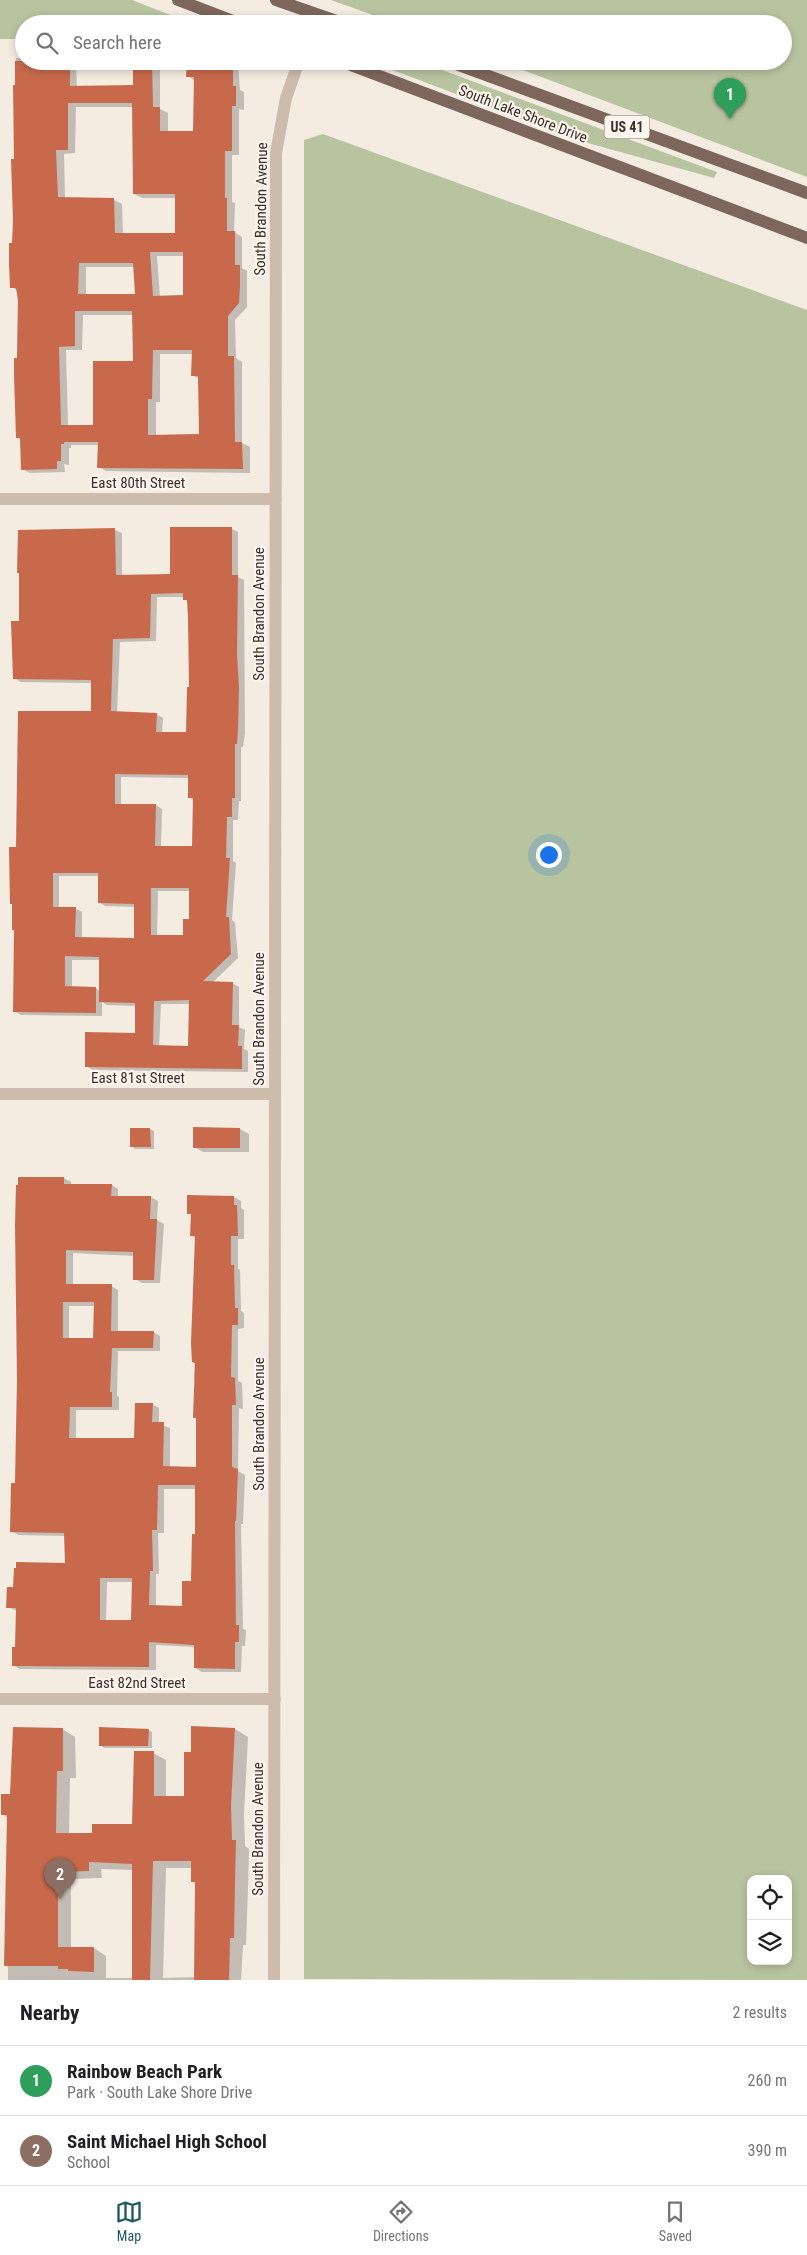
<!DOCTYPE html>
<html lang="en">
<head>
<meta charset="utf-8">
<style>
	:root { --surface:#fff; --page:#f6f6f6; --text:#202124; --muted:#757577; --line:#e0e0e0; --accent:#1f5a5e }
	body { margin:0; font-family:"Roboto Condensed",sans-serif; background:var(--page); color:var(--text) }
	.controls { position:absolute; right:15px; bottom:15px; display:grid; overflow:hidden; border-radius:10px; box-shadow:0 2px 8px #0003 }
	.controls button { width:45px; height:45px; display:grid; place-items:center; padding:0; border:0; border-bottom:1px solid var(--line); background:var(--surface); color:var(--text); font:25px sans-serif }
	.you { position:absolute; left:548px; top:854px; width:18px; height:18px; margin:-12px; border:4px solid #fff; border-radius:50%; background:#1a73e8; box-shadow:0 0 0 8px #1a73e833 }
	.badge { display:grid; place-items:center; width:32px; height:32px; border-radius:50%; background:var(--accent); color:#fff; font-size:16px; font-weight:700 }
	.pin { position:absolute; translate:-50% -41px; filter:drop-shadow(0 1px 2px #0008) }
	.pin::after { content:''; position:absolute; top:26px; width:18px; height:15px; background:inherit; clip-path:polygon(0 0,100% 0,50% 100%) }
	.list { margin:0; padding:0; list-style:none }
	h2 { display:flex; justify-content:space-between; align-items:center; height:65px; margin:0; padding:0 20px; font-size:21px }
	h2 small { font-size:16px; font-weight:400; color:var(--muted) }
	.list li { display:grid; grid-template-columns:32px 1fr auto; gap:15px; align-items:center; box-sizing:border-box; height:70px; padding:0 20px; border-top:1px solid var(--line) }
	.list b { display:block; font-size:19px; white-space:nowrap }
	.list p { margin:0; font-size:16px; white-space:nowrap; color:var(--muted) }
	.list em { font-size:16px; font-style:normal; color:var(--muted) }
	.icon { flex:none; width:28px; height:28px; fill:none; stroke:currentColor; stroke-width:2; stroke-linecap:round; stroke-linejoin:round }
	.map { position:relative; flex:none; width:807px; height:1980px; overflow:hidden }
	.search { position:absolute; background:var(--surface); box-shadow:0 2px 8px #0003; left:15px; right:15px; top:15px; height:55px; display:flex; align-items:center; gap:12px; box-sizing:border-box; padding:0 18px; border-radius:28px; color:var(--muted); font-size:19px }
	.sheet { height:205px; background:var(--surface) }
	nav { display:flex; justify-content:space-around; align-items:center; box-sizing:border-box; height:70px; border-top:1px solid var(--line); background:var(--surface); font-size:14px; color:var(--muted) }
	nav a { display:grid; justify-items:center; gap:2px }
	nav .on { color:var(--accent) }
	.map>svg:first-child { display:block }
</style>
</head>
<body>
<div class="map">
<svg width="807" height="1980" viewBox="0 0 807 1980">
	<rect width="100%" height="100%" fill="#f4ebe1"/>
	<path fill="#b8c4a0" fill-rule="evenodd" d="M0 0H132L193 24H24V39H0Z
		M331 0H807V177L499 61H783V24H398Z
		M369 61H418L717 172 714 178 577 140Z
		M323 134 807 310V1980L304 1979V140ZM751 1879H788V1961H751Z"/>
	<path fill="#0003" fill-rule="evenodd" d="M16 58H24V61H76L77 87H134L152 62 160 66V109L168 113V132H194L195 81 188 76V61L238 63 240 90 244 92V110L239 109V155H232V202L235 203 234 232 242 237V268L247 271V307L235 320 236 358 242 362V443L250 447V473L106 471 99 467V445H71V448H69V465L64 464 65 472 30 473 22 469V440L17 438 18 291 12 287ZM76 107H134V194L142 198H176V234L123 235 122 204 114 200 65 199 64 154 75 153ZM157 256H184V296L160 297ZM86 267H135L137 295H86ZM83 315H133L134 362 95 425 68 426 66 350H82ZM160 354H193L192 375 199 379 200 436H156V402H160Z
		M232 529 238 532V577L244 580 245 734 243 747H241V801H239L238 820H233V861L236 863 232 920 235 922 238 958 212 983H232L239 987V1027L245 1030 244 1049 248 1051V1072L93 1070 86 1066 136 1034V1006L107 1005 102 1002V1016L21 1015 14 1011 17 848 92 713V683L21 682 14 678 21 622 19 531 115 530 122 533V576H171ZM157 597H184V599L188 602 190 688 188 733H162L163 718 156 714 117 713 120 642 156 641ZM121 777 190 778 189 797 194 800 193 848H161L162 809 156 805H121ZM59 876H99V902L105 906 136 907V939H82V912L75 908H59ZM158 891H190V920L184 937 157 936ZM72 960H100V991L96 988H72ZM161 1004H190V1047H159Z
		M195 1128 240 1129 249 1134V1152H203L194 1147Z
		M150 1129 154 1131V1149H135L131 1146Z
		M64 1178 71 1182V1185H112L118 1189V1197H151L158 1201 157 1220 164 1224 160 1283H142L135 1279 134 1256 73 1253V1286H111L118 1290V1332H153L160 1336V1351H118L117 1396 119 1397V1410H76V1439H136L152 1404 159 1408V1424L170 1428V1468H197V1419L194 1417 196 1238 192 1236V1215L188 1213 234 1197 241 1201V1208L244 1210V1239H238V1269L240 1270 241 1311 244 1313V1328L238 1329V1381L242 1383 243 1409 239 1408 238 1471 245 1475 243 1524H241L243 1629 246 1630 245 1646H242L241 1672H202L195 1668V1647L156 1645V1670L20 1669 13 1665 16 1649 17 1611 8 1607 66 1564 65 1536 18 1535 11 1531 16 1485ZM69 1306H95L94 1339H69ZM164 1489H196V1536L192 1582 183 1607 156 1606V1574H159L158 1533H164ZM107 1582H133L132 1621H106Z
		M62 1729 75 1737 76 1778H70L69 1834H93L133 1825 153 1753 166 1760V1797H185L192 1753 235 1729 248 1737 244 1814 245 1846 249 1849 248 1890 246 1945H243L241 1980H8V1967L5 1965 8 1818 3 1815 11 1795ZM166 1868H192V1881L197 1884 195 1977 163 1978ZM101 1869 134 1870V1978H106V1956L94 1948H71V1879L102 1878Z
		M148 1730 152 1732V1748H104L100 1745Z"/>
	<path fill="#c8694b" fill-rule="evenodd" d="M15 61H70V86L133 85V61H152L153 107H160V131H193L194 77H186L187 61H226L233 67V86H236V106H232V151H225V198H227V231H235V265H240V286L239 303 228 316V356H234L235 442H242L243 469 97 468 98 442H64V444H61V461H57V469L21 470 20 438H16L14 376V358H17L18 300 16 288H10L9 263V243H12L13 221 11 159H14L13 85H15ZM68 103H132L133 194H175V233H115L114 198 58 197 56 150H68ZM150 252H183V295L153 296ZM79 263H133L135 294H78ZM75 311H132L133 361H93V425H61L59 347 75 346ZM153 350H192L191 376H198L199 434 148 435V399H152Z
		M170 527H232V575H238L237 654 239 687 238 730 237 744H235V798H232V817H227L226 858H230L226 917H229L231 954 203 981 233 982 232 1025H239L238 1046H242V1069L85 1067V1032L135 1033V1003L99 1002V957L65 956V986L96 987V1013L13 1012 14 930H12V904H10L9 847H16L18 711H91V680L13 679 11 621H19V573H17L18 530 115 528 116 575 170 574ZM183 593V600H187L188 618 189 687H187L186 732H156L157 713 111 711 113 639 150 638 151 594ZM115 774 188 775V798H193L192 846H155L156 804H115ZM53 873H98V903L134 904V938L75 937 76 907H53ZM151 888H189V919H183V935H151ZM189 1000 188 1046 153 1045 154 1001Z
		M193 1127 240 1128V1148H193Z
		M130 1128H150L151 1147H130Z
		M18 1177H64V1184H112L111 1196H151L150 1219H157L154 1280H133V1252L66 1250V1284H112L111 1331H154L153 1348H112L110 1392H112V1407H70L69 1438H134L135 1403H153L152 1422H164L163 1466 196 1467V1418H193L195 1363 192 1362 191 1343 195 1236H190L191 1214H187V1195L234 1196V1205H237L238 1236H231V1265H234L235 1308H238V1325H232L231 1377 235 1378 236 1405H232V1467L238 1469 236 1521H235L236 1625H239V1642H235V1669L194 1668V1645L149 1642V1667L12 1666V1647H15L16 1608H6L7 1587H13L14 1568H16V1562L65 1563 64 1533 10 1532 11 1483H15L17 1379 15 1225 16 1185H18ZM63 1302H94L93 1338H63ZM158 1485H195V1534H192L191 1581H182V1606L149 1605 150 1571H153L152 1530H157ZM100 1578H132L131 1620H100Z
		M191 1726 235 1728 231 1806 232 1840H236L235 1882 234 1938H230L229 1980H194L195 1882H191V1861H153L150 1980H132V1864L89 1862V1871L58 1872V1947H94V1972L68 1971V1969H58V1966H4L7 1815H1V1794H10L13 1727 63 1728V1771H57L56 1833H92V1824H132L134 1751H154V1796H184V1752H191Z
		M99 1727 149 1729 148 1746H99Z"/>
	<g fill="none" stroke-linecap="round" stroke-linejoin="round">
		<path stroke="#cdbbac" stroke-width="12" d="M0 499H276
			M0 1094H275
			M0 1699H275
			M274 1980 276 153 286 98 299 61"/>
		<path stroke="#7d675c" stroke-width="12" d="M178 0 241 24
			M276 0 345 24
			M340 61 807 238
			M448 61 807 193"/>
	</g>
	<g text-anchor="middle" stroke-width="4.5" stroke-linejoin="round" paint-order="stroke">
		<rect fill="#fbf5ee" stroke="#756b66" stroke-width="1" x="604.5" y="115.5" width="45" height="23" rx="4"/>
		<g font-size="14" font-weight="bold" fill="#3b302b">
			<text x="627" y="132">US 41</text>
		</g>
		<g font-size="15" fill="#3b302b" stroke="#fbf5ee">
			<text transform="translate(523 114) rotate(21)" y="5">South Lake Shore Drive</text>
			<text transform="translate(261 209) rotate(-89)" y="5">South Brandon Avenue</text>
			<text x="138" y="488">East 80th Street</text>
			<text transform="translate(259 614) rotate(-90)" y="5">South Brandon Avenue</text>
			<text transform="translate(259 1019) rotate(-90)" y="5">South Brandon Avenue</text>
			<text x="138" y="1083">East 81st Street</text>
			<text transform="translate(259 1424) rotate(-90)" y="5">South Brandon Avenue</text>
			<text x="137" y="1688">East 82nd Street</text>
			<text transform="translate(258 1829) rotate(-90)" y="5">South Brandon Avenue</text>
		</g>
	</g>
</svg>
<div class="controls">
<button><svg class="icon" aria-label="locate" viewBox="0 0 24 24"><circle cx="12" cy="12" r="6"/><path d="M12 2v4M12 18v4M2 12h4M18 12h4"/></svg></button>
<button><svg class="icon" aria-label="layers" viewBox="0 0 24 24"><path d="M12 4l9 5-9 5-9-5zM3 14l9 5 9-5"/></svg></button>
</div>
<div class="you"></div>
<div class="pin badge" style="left:730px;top:119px;background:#2e9e5b">1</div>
<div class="pin badge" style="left:60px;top:1899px;background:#8d6e63">2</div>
<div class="search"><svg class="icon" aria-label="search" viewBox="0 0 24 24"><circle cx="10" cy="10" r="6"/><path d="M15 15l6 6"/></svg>Search here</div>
</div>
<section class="sheet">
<h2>Nearby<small>2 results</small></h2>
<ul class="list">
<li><span class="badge" style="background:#2e9e5b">1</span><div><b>Rainbow Beach Park</b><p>Park · South Lake Shore Drive</p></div><em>260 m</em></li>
<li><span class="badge" style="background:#8d6e63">2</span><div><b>Saint Michael High School</b><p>School</p></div><em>390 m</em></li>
</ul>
</section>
<nav>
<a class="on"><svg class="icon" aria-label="map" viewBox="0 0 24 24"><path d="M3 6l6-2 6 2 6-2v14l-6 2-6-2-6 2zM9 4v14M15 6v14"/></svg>Map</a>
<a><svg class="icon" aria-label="directions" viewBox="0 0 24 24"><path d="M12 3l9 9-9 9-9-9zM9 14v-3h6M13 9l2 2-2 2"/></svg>Directions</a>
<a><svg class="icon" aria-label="saved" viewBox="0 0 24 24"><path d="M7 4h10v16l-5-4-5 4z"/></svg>Saved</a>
</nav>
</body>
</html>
